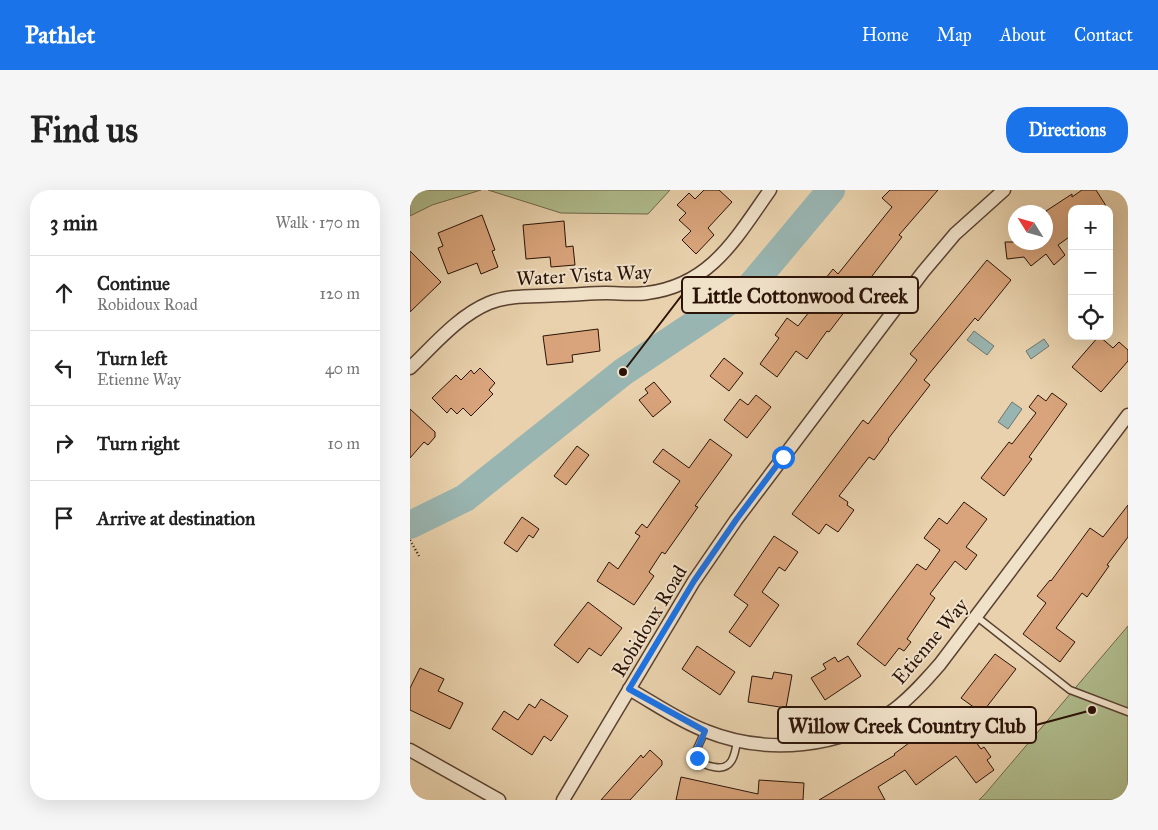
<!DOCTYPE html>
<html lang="en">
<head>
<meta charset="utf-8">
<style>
	:root { --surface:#fff; --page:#f6f6f6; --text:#222; --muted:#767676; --line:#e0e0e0; --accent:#1a73e8 }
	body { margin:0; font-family:"IM FELL Great Primer",serif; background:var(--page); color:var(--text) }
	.controls { position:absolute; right:15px; top:15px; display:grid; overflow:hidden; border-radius:10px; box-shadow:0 5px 20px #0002 }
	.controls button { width:45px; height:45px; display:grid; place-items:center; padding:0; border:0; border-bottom:1px solid var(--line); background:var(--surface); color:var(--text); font:25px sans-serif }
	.compass { position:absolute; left:598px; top:15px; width:45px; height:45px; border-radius:50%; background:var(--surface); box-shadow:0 5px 20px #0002; rotate:307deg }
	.stop { position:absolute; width:15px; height:15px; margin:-11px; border:4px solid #1a73e8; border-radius:50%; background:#fff }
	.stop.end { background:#1a73e8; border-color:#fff; box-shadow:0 1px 5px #0008 }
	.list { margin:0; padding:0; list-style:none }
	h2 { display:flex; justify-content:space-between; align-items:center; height:65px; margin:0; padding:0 20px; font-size:21px }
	h2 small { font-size:16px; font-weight:400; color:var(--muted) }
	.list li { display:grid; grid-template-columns:32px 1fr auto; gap:15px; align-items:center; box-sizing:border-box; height:75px; padding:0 20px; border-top:1px solid var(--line) }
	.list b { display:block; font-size:19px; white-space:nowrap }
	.list p { margin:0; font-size:16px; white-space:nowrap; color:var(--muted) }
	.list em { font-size:16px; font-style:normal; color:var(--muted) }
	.icon { flex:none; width:28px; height:28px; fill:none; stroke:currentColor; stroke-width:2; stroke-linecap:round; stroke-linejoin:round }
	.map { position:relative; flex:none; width:718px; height:610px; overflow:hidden; border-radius:20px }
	header { display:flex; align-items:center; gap:30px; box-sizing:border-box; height:70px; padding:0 25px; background:var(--accent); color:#fff }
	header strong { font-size:24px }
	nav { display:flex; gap:28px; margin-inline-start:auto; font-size:18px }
	.intro { display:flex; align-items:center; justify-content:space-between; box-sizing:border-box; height:120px; padding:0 30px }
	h1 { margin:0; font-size:35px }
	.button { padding:12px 22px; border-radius:20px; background:var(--accent); color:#fff; font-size:18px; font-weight:700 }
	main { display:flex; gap:30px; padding:0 30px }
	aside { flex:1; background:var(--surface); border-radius:20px; box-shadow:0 5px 20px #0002 }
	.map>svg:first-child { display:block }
</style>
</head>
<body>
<header>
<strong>Pathlet</strong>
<nav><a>Home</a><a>Map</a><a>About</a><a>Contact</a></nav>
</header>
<div class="intro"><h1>Find us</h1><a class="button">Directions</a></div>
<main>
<aside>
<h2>3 min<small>Walk · 170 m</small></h2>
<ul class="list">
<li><svg class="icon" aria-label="ahead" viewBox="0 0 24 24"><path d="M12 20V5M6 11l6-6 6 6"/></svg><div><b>Continue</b><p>Robidoux Road</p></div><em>120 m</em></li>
<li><svg class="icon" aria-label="left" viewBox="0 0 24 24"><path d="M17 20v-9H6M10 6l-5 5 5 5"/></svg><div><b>Turn left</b><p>Etienne Way</p></div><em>40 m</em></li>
<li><svg class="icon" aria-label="right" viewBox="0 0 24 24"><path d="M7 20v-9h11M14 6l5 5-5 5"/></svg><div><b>Turn right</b></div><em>10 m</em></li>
<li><svg class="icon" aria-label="arrive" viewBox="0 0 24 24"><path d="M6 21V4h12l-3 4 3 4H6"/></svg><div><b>Arrive at destination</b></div></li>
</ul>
</aside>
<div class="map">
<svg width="718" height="610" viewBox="0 0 718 610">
	<rect width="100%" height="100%" fill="#e8d1ac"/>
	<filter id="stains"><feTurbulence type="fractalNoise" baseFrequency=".004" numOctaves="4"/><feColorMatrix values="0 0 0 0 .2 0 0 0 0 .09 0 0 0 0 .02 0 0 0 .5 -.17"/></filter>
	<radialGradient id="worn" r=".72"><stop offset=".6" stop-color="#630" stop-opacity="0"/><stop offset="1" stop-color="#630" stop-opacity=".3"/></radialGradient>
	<path fill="#b0bd8e" stroke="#6e684b" d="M0 0H71L22 15 0 26Z
		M78 0H260L238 24 151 23Z
		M718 436V610H569L575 604Z"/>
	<path fill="#99b5b1" stroke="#6d746d" d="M564 141 584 156 577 165 557 150Z
		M634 149 639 156 621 169 616 161Z
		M602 212 612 219 598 239 588 232Z"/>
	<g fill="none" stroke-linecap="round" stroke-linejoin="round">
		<path stroke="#99b5b1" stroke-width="28" d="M0 335 55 308 213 182 339 98 421 0"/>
	</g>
	<path fill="#d9a47b" stroke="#2b1308" d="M294 0H309L322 12 298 38 304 45 286 64 272 50 281 41 269 30 276 23 267 15 279 3 285 9Z
		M480 0H528L489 45 492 47 419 142 417 141 397 169 386 161 367 187 350 174 369 148 365 145 377 128 388 136 411 107 405 102 423 79 428 84 482 17 472 8Z
		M672 0H686L698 19H662V45L648 55 655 65 644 75 636 64 621 76 614 67 597 69 595 52H636V21L662 4V7Z
		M72 25 85 60 82 61 88 77 71 84 67 73 38 84 28 58 33 56 28 43Z
		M154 31 156 57 163 56 165 75 141 77 140 67 116 69 113 35Z
		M0 61 31 92 0 122Z
		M577 70 601 90 568 131 565 128 514 190 520 195 478 249 479 250 464 270 459 267 429 306 438 312 437 315 444 320 428 342 416 334 409 344 382 324 453 230 458 234 507 170 500 164Z
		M188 139 190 161 162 165 163 172 137 175 133 146Z
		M689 146 703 158 709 152 718 160V171L691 202 662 177Z
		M314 168 333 183 319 201 300 186Z
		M70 178 85 193 79 200 83 204 61 226 53 218 47 224 41 218 37 223 22 208 46 185 51 190 61 180 64 184Z
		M244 192 261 212 243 227 229 210 238 203 235 199Z
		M642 203 657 214 619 267 622 269 594 306 571 288 599 252 602 254 626 223 619 217 628 205 636 211Z
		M346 205 361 217 337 248 314 230 330 209 338 215Z
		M0 219 25 242V247L18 255 14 252 0 268Z
		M300 249 322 265 285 316 288 317 255 364 252 362 239 382 244 386 224 415 187 391 199 372 208 379 230 346 225 343 232 334 237 338 270 291 243 272 253 259 279 278Z
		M167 256 179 265 156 295 144 286Z
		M554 312 577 329 556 357 567 365 556 380 545 371 520 404 525 408 497 449 501 452 494 461 489 458 475 476 447 454 507 374 516 380 530 360 514 348 529 328 537 334Z
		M718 315V347L697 375 699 376 677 407 672 403 646 438 665 452 650 472 613 444 636 413 627 406 640 390 641 391 680 338 693 347Z
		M112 327 129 339 123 348 119 345 107 362 94 353Z
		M364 346 388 362 375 381 369 377 352 402 369 415 340 457 319 442 338 415 324 405Z
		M178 412 212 438 191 466 179 458 168 473 144 455Z
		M287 456 325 482 310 505 272 479Z
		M585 464 606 479 572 523 551 508Z
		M438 466 451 486 415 510 401 488 416 479 413 474 425 467 428 472Z
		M10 478 34 489 28 501 53 513 40 539 0 520V498Z
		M364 482 382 485 376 518 338 512 342 486 362 489Z
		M131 509 158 526 141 551 134 546 122 565 82 539 94 521 108 530 119 514 125 518Z
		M540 523 560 551 563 548 571 559 574 557 581 567 577 570 584 580 566 593 546 566 506 595 495 580 468 597 475 610H409L485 565 484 564Z
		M240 560 252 571V575L220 610H191L231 565 233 568Z
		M271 587 348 604 349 590 394 593 393 610H266Z"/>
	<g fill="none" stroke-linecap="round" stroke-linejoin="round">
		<defs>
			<path id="lane" d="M567 427 660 500 718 522
				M295 541 286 561 287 568C292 574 297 576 304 577 322 581 325 565 327 551"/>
			<path id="street" d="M0 178C24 155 48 126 79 113 101 104 127 107 150 105 165 105 180 103 196 103 209 103 224 105 237 103 301 95 326 48 360 0
				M219 499C244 513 269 531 296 541 356 565 432 559 485 519 502 506 516 490 530 474L718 225
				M0 560 89 610
				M153 610 284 391 326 330 513 82 545 44 594 0"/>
		</defs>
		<use href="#lane" stroke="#5a4231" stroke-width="9"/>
		<use href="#street" stroke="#5a4231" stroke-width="15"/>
		<path stroke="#2b1308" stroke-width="2.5" stroke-dasharray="1 2.5" stroke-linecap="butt" d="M0 350 9 366"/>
		<use href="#lane" stroke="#f0e1c9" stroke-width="6"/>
		<use href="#street" stroke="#f0e1c9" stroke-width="12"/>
	</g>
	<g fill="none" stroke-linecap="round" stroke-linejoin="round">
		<path stroke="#1a73e8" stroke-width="6" d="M287 568 286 562 295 541 219 499 284 391 326 330 373 267"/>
	</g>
	<g text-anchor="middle" stroke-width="4" stroke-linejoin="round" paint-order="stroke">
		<g font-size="20" fill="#2b1308" stroke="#f0e1c9">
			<text transform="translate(174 85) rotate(-3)" y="7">Water Vista Way</text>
			<text transform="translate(239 431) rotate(-59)" y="7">Robidoux Road</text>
			<text transform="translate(520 451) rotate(-50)" y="7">Etienne Way</text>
		</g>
	</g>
	<path fill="none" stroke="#2b1308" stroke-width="2" d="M213 182L272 105M682 520L626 535"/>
	<g fill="#2b1308" stroke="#f0e1c9" stroke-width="2">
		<circle cx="213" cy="182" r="5"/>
		<circle cx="682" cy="520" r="5"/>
	</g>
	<g fill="#f0e1c9" stroke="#2b1308" stroke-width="2">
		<rect x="272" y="87" width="236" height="36" rx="5"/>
		<rect x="368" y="517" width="258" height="36" rx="5"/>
	</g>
	<g font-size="21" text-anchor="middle" font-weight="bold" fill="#2b1308">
		<text x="390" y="113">Little Cottonwood Creek</text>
		<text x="497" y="543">Willow Creek Country Club</text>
	</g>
	<rect width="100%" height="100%" filter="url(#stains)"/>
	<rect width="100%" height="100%" fill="url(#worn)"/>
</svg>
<div class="controls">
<button>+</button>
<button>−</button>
<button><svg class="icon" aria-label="locate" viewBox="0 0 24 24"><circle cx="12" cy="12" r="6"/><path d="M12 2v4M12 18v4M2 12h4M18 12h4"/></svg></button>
</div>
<svg class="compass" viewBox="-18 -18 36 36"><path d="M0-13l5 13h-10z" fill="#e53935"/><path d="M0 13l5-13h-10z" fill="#767676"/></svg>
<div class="stop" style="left:373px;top:267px"></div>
<div class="stop end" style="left:287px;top:568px"></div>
</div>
</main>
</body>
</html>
